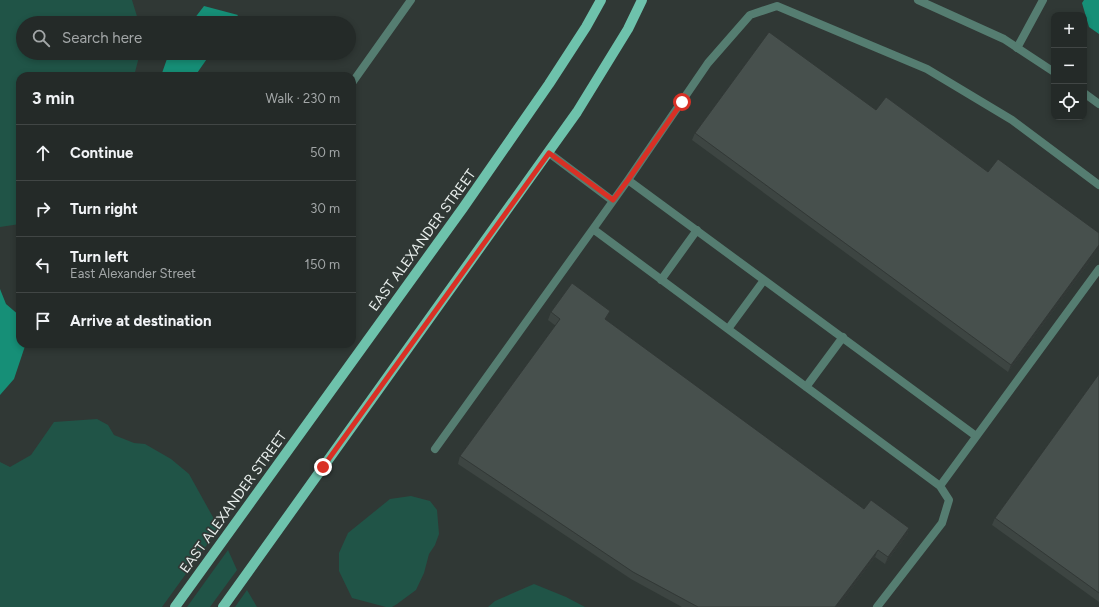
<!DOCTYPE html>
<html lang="en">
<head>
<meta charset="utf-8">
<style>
	:root { --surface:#242a28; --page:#2c3230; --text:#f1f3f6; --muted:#a3a7a8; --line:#414645 }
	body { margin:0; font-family:Figtree,sans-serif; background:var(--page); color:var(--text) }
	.controls { position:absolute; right:12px; top:12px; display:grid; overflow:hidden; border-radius:8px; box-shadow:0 2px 6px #0003 }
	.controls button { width:36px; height:36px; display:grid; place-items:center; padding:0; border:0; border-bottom:1px solid var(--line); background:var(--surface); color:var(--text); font:20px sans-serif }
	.stop { position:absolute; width:12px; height:12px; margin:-9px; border:3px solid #d93025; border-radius:50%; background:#fff }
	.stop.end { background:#d93025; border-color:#fff; box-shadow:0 1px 4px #0008 }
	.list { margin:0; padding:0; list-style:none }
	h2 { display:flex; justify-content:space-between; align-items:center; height:52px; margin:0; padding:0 16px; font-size:17px }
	h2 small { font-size:13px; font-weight:400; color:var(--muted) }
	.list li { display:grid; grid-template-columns:26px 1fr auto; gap:12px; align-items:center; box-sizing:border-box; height:56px; padding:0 16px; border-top:1px solid var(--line) }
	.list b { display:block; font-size:15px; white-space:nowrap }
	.list p { margin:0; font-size:13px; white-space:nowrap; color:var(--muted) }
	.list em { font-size:13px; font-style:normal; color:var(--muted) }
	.icon { flex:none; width:22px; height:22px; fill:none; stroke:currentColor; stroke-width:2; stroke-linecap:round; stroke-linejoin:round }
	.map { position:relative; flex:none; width:1099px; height:607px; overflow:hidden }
	.search { position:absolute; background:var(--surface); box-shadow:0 2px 6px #0003; left:16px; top:16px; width:340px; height:44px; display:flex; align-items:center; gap:10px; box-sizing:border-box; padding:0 14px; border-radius:22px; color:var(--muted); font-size:15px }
	.panel { position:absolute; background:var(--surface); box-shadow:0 2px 6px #0003; left:16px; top:72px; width:340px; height:276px; border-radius:12px }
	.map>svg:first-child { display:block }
</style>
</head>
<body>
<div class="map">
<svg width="1099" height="607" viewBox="0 0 1099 607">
	<rect width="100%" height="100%" fill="#303835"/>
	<path fill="#205447" d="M0 0H132L139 23H23V53H140L134 76H20V224L0 227Z
		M97 419 108 425 114 435 134 443 145 444 171 459 189 474 219 528 162 607H0V462L10 467 31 455 54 422Z
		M411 496 430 501 437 510 439 534 435 545 429 554 424 573 416 590 397 604 392 607H386L352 598 339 571V553L348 533 390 499Z
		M228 550 237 570 210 607H187Z
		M534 584 566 597 585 607H488L495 601Z
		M247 590 257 607H235Z"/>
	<path fill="#168f77" d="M1084 0H1099V34L1089 27 1082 3Z
		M204 6 238 15 232 23H191Z
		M169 53H211L195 76H161Z
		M0 289 6 304 20 316V344H25V346L14 379 0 395Z"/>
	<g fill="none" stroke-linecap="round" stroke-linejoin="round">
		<path stroke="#557d71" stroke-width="8" d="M1017 48 1043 0
			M549 153 613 201 593 229 940 486 1099 269
			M628 180 976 436
			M613 201 628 180 708 63 750 15 777 6 927 69 1012 120 1099 185
			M661 280 697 230
			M728 329 764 280
			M806 387 843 337
			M435 449 593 229
			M877 607 942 523 949 500 940 486"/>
		<path stroke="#557d71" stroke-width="8" d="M918 0 1004 39 1054 72
			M352 83 411 0
			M1084 93 1099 104"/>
		<path stroke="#6ec2ac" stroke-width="10" d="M175 607 463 208 549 84 586 27 601 0
			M223 607 577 112 628 29 642 0"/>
	</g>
	<path fill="#3d4542" d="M876 110 1099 233V249L1008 372 692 140 695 133Z
		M610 311 606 320 864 509 909 528 907 535 885 564 875 557 838 607H682L631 579 458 464 460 456 556 326 548 320 551 312Z
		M1099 374V602L992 525 995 518Z"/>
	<path fill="#323836" d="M1099 245V249L1008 372 1011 365Z
		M610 311 608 318 602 326 605 319Z
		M909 528 907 535 885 564 888 557Z
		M878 550 875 557 838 607H835Z"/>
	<path fill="#47504d" stroke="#323836" d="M769 32 876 110 886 97 988 172 998 159 1099 233V245L1011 365 695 133Z
		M572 283 610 311 605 319 864 509 871 500 909 528 888 557 878 550 835 607H698L633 572 460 456 560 319 551 312Z
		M1099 374V593L995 518Z"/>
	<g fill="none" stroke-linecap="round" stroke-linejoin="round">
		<path stroke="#d93025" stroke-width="5" d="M323 467 549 153 613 200 628 180 682 102"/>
	</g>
	<g text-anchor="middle" stroke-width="3.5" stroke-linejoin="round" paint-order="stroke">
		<g font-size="14" fill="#e6ecea" stroke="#303835">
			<text transform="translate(422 240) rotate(-54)" y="5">EAST ALEXANDER STREET</text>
			<text transform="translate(233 502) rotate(-54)" y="5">EAST ALEXANDER STREET</text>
		</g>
	</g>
</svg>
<div class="controls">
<button>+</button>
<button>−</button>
<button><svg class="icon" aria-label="locate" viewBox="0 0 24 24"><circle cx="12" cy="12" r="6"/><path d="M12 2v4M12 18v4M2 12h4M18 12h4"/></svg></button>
</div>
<div class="stop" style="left:682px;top:102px"></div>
<div class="stop end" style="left:323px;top:467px"></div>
<div class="search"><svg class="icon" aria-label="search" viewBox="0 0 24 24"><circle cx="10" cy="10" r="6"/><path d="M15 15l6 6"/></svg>Search here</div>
<section class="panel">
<h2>3 min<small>Walk · 230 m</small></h2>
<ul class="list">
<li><svg class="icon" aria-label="ahead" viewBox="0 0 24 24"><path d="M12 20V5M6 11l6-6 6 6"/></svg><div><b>Continue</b></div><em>50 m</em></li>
<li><svg class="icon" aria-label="right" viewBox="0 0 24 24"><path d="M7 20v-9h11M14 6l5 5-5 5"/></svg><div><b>Turn right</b></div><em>30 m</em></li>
<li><svg class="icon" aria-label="left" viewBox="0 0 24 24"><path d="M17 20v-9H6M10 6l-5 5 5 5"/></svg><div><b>Turn left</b><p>East Alexander Street</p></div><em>150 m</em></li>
<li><svg class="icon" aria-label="arrive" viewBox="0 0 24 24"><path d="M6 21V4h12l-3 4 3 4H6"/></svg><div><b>Arrive at destination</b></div></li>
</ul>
</section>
</div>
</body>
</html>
